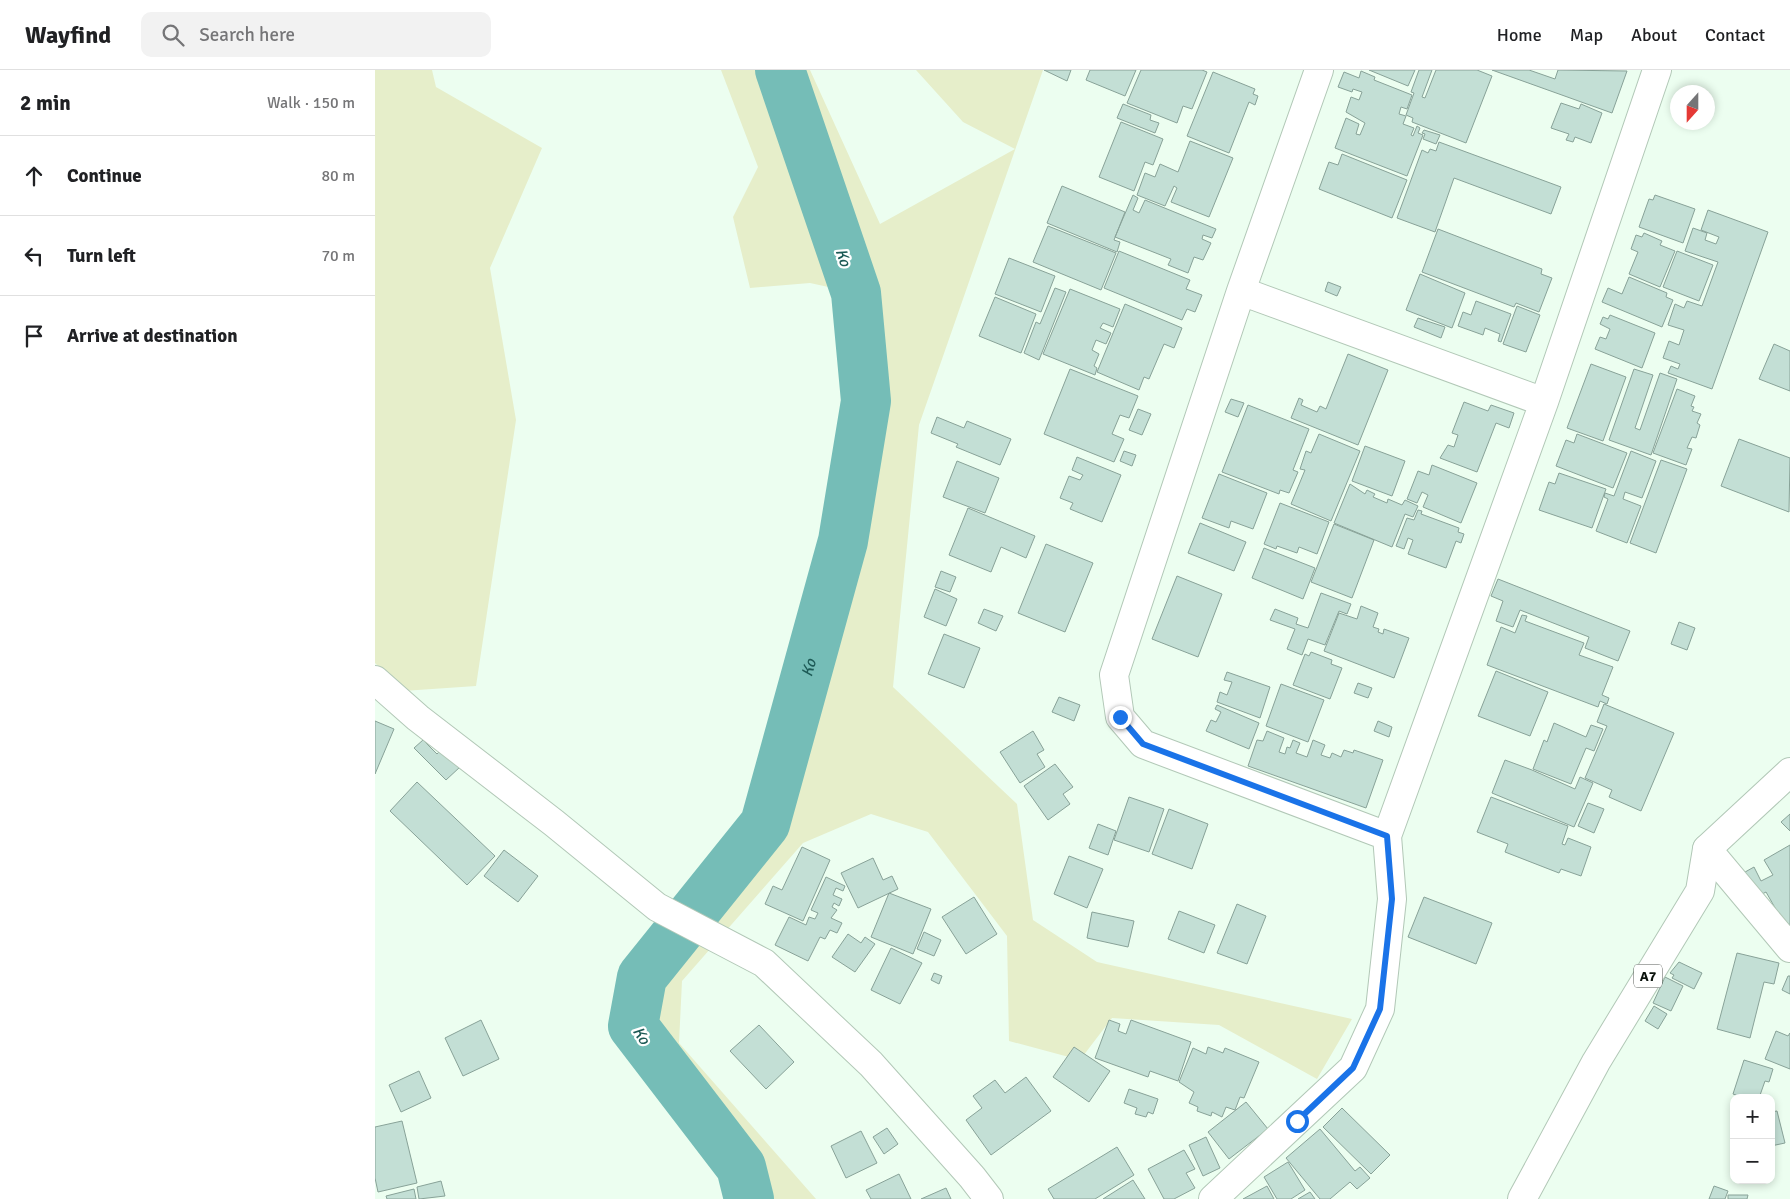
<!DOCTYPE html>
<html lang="en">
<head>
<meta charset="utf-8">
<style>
	:root { --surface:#fff; --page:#f2f2f2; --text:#202124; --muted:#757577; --line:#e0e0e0 }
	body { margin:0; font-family:Signika,sans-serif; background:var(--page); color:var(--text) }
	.controls { position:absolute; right:15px; bottom:15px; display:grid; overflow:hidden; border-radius:10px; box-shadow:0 2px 8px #0003 }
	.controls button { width:45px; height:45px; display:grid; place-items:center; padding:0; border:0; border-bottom:1px solid var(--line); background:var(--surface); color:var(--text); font:25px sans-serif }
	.compass { position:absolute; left:1295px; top:15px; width:45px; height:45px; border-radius:50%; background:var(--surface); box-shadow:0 2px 8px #0003; rotate:201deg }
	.stop { position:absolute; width:15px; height:15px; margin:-11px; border:4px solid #1a73e8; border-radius:50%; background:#fff }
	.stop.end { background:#1a73e8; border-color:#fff; box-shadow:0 1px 5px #0008 }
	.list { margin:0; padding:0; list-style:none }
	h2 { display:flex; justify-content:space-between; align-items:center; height:65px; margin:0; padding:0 20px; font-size:21px }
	h2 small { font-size:16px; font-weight:400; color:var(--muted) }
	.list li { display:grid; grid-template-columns:32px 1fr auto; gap:15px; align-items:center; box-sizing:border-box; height:80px; padding:0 20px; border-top:1px solid var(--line) }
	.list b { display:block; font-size:19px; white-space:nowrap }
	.list em { font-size:16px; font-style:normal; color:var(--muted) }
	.icon { flex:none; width:28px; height:28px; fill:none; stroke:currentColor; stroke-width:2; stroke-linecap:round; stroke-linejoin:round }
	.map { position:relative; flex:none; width:1415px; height:1129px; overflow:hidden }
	header { display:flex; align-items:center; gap:30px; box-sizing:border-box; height:70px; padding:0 25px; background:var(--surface); border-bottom:1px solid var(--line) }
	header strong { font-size:24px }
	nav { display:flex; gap:28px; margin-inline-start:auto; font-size:18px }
	.search { width:350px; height:45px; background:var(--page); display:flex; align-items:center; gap:12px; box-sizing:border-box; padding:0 18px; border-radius:10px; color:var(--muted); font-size:19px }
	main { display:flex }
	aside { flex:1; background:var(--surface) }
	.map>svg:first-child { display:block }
</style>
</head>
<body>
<header>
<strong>Wayfind</strong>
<div class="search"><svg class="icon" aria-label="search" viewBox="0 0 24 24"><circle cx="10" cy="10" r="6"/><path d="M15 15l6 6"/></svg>Search here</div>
<nav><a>Home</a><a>Map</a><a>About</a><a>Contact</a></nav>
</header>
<main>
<aside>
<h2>2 min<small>Walk · 150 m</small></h2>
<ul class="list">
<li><svg class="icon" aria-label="ahead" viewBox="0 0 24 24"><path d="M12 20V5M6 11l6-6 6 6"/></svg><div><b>Continue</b></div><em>80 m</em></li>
<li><svg class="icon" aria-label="left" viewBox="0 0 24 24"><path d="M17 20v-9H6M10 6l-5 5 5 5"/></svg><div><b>Turn left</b></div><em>70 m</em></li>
<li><svg class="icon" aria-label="arrive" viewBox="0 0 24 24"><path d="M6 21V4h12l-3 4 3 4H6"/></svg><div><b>Arrive at destination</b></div></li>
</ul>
</aside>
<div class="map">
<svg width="1415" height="1129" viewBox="0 0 1415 1129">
	<rect width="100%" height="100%" fill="#ecfef0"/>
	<path fill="#e6eeca" d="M0 0H57L61 17 167 78 115 198 141 350 101 616 28 621 0 593Z
		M346 0H435L505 154 640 79 588 52 541 0H668L544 355 518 617 642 734 658 850 722 892 977 949 942 1009 844 955 737 948 705 990 634 971 632 866 553 762 496 744 428 773 307 911 304 973 441 1129H374L366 1097 258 956 267 907 390 754 468 471 491 331 481 223 435 213 375 218 358 147 383 97Z"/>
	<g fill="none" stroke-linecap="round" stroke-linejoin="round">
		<path stroke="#75bdb7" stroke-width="50" id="s1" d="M374 1129 366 1097 258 956 267 907 390 754 468 471 491 331 481 223 405 0"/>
	</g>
	<path fill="#c3dfd5" stroke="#88a298" d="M669 0H696L692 11Z
		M715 0H761L750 26 711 10Z
		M766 0H827L832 2 817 39 808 36 802 53 752 33Z
		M994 0H1040L1033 16Z
		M1044 0H1057L1047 27 1050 28 1061 0H1102L1117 6 1091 73 1037 52 1038 48 1031 45 1039 23 1036 22Z
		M1117 0H1154L1180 9 1183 0 1252 1 1237 43Z
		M986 1 1000 7 999 10 1037 25 1032 39 1026 37 1024 44 1031 46 1028 54 1039 58 1036 65 1038 66 1042 56 1045 58 1043 63 1048 65 1032 106 960 78 971 48 984 54 981 64 985 65 990 53 971 42 976 27 984 30 987 22 978 19 977 22 963 17 969 2 984 8Z
		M838 2 880 19 878 24 883 26 880 35 874 32 854 83 812 66Z
		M1186 33 1204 39 1206 34 1227 43 1216 73 1200 67 1198 72 1191 70 1194 64 1176 58Z
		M748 34 776 45 775 50 784 53 780 63 742 48Z
		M746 52 788 69 778 95 770 92 759 121 724 107Z
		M1049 60 1065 65 1061 74 1048 69 1050 64 1047 63Z
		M815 71 858 88 834 147 796 132 802 118 799 116 790 136 762 125 770 103 780 107 785 94 803 102Z
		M1064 72 1186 117 1176 144 1079 108 1060 162 1022 148 1047 80 1053 83 1055 79 1061 81Z
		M967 84 1032 110 1017 148 944 119 954 92 963 95Z
		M687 116 750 142 739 170 745 172 742 182 672 153Z
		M758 125 763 128 758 140 764 143 770 130 841 159 837 168 828 165 827 169 836 173 828 190 819 187 813 203 793 195 796 189 740 167Z
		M1280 125 1320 139 1308 173 1264 157 1274 129 1278 130Z
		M1333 140 1393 162 1337 319 1293 303 1296 296 1303 299 1305 294 1288 288 1294 271 1304 275 1309 260 1293 255 1300 234 1309 238 1312 231 1327 236 1343 192 1310 181 1318 158 1332 163 1330 170 1341 174 1344 167 1326 160Z
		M673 156 741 183 726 220 658 192Z
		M1063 159 1167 199 1166 204 1177 208 1164 242 1141 233 1139 237 1047 202Z
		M1269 163 1287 171 1285 175 1300 181 1285 217 1254 204 1263 182 1256 179 1261 165 1267 167Z
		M744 181 815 210 811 219 827 225 820 242 812 239 807 250 729 218Z
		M1302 181 1338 195 1324 231 1288 217Z
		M634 188 680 206 666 242 620 224Z
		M1045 204 1090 223 1077 258 1031 240Z
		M1254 207 1292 223 1291 227 1298 230 1287 257 1227 232 1233 218 1247 224Z
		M953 212 966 217 962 226 950 221Z
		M680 218 691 222 664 290 649 283 661 252 665 254Z
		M695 219 745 239 738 257 728 253 725 258 736 263 731 274 721 270 717 280 724 284 719 296 722 298 720 305 668 284Z
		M620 227 661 244 646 283 604 266Z
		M1101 231 1136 244 1126 272 1123 271 1125 264 1110 258 1108 265 1083 256 1088 242 1096 245Z
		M750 234 807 258 799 278 789 274 774 309 769 307 764 320 722 302Z
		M1142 236 1165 245 1151 282 1128 274Z
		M1235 245 1280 263 1267 298 1220 279 1225 267 1231 269 1235 259 1225 254 1228 247 1233 249Z
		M1043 248 1070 257 1066 268 1039 257Z
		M1399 274 1415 281V321L1384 309Z
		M973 284 1013 300 983 375 916 348 924 328 928 330 926 335 942 342 945 336 951 339Z
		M1216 294 1251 307 1228 371 1192 358Z
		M695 299 763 326 754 348 745 345 737 364 749 369 739 392 669 364Z
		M1259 299 1278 305 1260 358 1265 360 1285 303 1302 309 1276 385 1234 370Z
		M1302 319 1320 326 1316 336 1319 337 1317 341 1326 344 1322 353 1325 355 1321 368 1317 367 1312 378 1317 379 1311 395 1278 383Z
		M856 329 869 333 863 347 850 342Z
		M1089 332 1113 341 1116 335 1139 343 1134 358 1121 353 1102 402 1065 388 1073 375 1079 377 1083 365 1077 363Z
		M873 335 934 359 918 400 923 402 914 423 905 420 904 424 847 402Z
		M763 339 776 344 767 365 754 360Z
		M562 347 589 358 592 351 636 369 625 395 581 377 583 374 556 363Z
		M944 364 985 381 956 451 916 434 930 400 925 399 931 381 936 383Z
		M1202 364 1252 383 1238 418 1181 396 1191 370 1199 373Z
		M1364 369 1415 388 1414 442 1346 416Z
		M990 376 1030 391 1017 426 977 411Z
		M749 381 761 385 757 396 745 391Z
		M1256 381 1281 391 1267 428 1250 422 1248 429 1266 436 1252 473 1221 461 1233 429 1229 427 1230 423 1239 426Z
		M702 387 746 405 727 452 695 439 698 433 685 428 694 406 705 410 708 405 697 400Z
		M1286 390 1312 399 1281 483 1255 473Z
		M582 391 624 408 610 443 568 427Z
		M1057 395 1102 413 1086 453 1048 437 1053 425 1047 422 1042 433 1032 429 1043 401 1054 405Z
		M1184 403 1231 419 1217 458 1164 440 1174 412 1180 414Z
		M844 404 892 423 878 459 856 451 854 458 827 448Z
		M975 414 990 424 992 420 1000 424 998 427 1012 433 1013 429 1027 435 1030 430 1043 436 1038 447 1030 444 1017 477 959 453Z
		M905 433 954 452 942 484 924 477 922 483 902 476 901 479 889 474Z
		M593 438 660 466 651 488 626 477 616 502 574 485Z
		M1043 440 1047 441 1046 444 1084 458 1083 462 1089 464 1086 473 1081 471 1071 498 1033 484 1038 470 1033 468 1029 479 1021 476 1032 448 1039 450Z
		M825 453 871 472 859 501 813 483Z
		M959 454 999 470 977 528 936 512Z
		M671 474 718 493 690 562 643 543Z
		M889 478 940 498 928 529 877 508Z
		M566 501 581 507 575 522 560 517Z
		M802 506 847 524 823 587 777 569Z
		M1123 509 1255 561 1243 591 1210 578 1214 567 1145 540 1138 557 1121 551 1128 531 1116 526Z
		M560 519 582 529 571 556 549 547Z
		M946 523 976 534 972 544 964 541 950 575 933 569 927 585 912 579 920 559 895 550 900 539 923 548 921 554 933 558Z
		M986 536 1003 543 998 557 1004 559 1003 562 1008 564 1009 559 1034 568 1019 608 949 581 964 543 982 549Z
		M609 539 628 546 621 561 603 553Z
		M1147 545 1152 546 1150 551 1209 573 1204 585 1238 597 1227 625 1234 628 1232 634 1225 631 1223 637 1112 595 1126 557 1140 563Z
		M1304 552 1320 558 1312 580 1296 574Z
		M569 564 605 578 589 618 553 604Z
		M936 582 957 590 956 594 967 598 955 629 918 615 930 584 934 586Z
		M1121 601 1173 622 1155 666 1103 646Z
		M852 602 895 617 885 648 842 632 845 622 852 625 857 612 849 610Z
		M983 613 997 618 993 628 979 623Z
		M906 614 949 630 933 672 891 656Z
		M684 627 705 635 699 651 677 642Z
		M1229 634 1299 663 1266 741 1234 727 1237 720 1210 708 1232 656 1222 652Z
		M842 635 884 653 874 679 831 661 836 650 841 652 846 642 840 639Z
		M0 651 19 659 0 704Z
		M1003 651 1017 657 1014 667 999 661Z
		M1179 653 1211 667 1216 655 1228 659 1219 681 1211 678 1196 714 1158 699 1169 670 1172 672Z
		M658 661 669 680 662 684 670 697 645 713 625 682Z
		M892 661 909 668 904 682 910 684 912 677 915 678 918 670 925 673 921 683 932 687 938 670 950 675 946 685 955 688 957 683 966 687 969 680 978 683 979 680 1008 690 991 738 873 696 882 670 888 671Z
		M48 670 62 684 67 679 85 697 71 710 39 678Z
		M1130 690 1157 700 1200 719 1205 707 1218 713 1199 757 1117 723Z
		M680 694 698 717 688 724 695 734 673 750 649 716Z
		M42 712 120 786 92 815 15 741Z
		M754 727 789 739 774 782 739 770Z
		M1116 727 1193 756 1187 774 1190 775 1193 768 1216 777 1206 806 1186 799 1184 803 1130 782 1133 774 1102 762Z
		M1213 733 1229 739 1219 763 1203 756Z
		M794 739 833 754 817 799 777 784Z
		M1415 744V761L1406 752Z
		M723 754 741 761 733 785 714 778Z
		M1415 775V854L1411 857 1391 822 1376 830 1363 806 1379 797 1386 811 1398 805 1389 790Z
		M427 777 455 790 428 851 390 834 398 816 407 820Z
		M129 780 163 806 143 832 109 806Z
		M694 786 728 799 712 838 679 824Z
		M498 788 508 810 517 806 523 819 483 838 466 803Z
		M451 807 470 816 468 821 461 818 458 825 467 829 464 836 459 833 457 837 462 840 456 848 467 853 462 863 455 860 450 869 445 867 433 891 400 875 414 847 431 855 434 847 440 849 443 843 436 840Z
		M514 823 556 839 538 884 496 867Z
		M599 827 622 864 591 884 567 847Z
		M1049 827 1117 853 1101 894 1033 867Z
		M862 834 891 846 872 894 842 883Z
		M804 841 840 855 829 883 793 869Z
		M717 842 759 851 753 877 712 868Z
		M549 862 566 870 559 886 542 879Z
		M473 864 486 873 490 867 500 874 480 902 457 887Z
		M516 878 547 893 525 934 496 920Z
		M1362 883 1404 893 1399 914 1389 912 1375 968 1342 959Z
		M1304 892 1327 903 1319 919 1297 908 1299 905 1295 903Z
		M559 903 567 906 564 914 556 910Z
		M1413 906H1415V924L1407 920Z
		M1290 907 1308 916 1296 941 1278 933Z
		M1279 936 1292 944 1283 959 1270 951Z
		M106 950 124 989 88 1006 70 968Z
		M734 950 745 954 743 961 751 964 756 950 816 972 803 1011 775 1001 773 1007 720 988Z
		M384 955 419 992 391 1019 355 981Z
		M1401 961 1413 966 1415 963V999L1390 989Z
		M699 977 735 1001 714 1032 678 1007Z
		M833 977 848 983 850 978 884 992 869 1028 865 1027 860 1040 851 1037 847 1047 837 1042 836 1046 822 1041 823 1037 814 1033 819 1022 804 1012 818 978 831 984Z
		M1369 990 1398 999 1394 1012 1390 1011 1384 1028H1369L1358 1024Z
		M44 1001 56 1028 26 1042 14 1015Z
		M651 1007 676 1041 616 1085 591 1050 607 1038 598 1026 620 1010 630 1023Z
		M754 1019 783 1029 778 1044 773 1042 771 1047 760 1044 762 1038 749 1033Z
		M871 1032 893 1059 854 1089 833 1062Z
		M967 1038 1015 1085 996 1104 948 1057Z
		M1402 1041 1410 1073 1396 1076V1042Z
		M27 1051 42 1113 3 1122 0 1108V1057Z
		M512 1058 523 1074 509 1084 498 1067Z
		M945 1059 980 1101 985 1097 995 1108 982 1119 975 1112 955 1129H945L911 1088Z
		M486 1061 502 1093 471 1108 456 1076Z
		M831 1067 845 1098 828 1106 814 1075Z
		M742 1077 759 1105 720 1129H679L673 1119Z
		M809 1080 820 1099 811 1103 820 1118 799 1129H789L773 1099Z
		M913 1092 930 1120 916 1129H902L889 1107Z
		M524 1104 536 1129H496L491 1120Z
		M758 1110 770 1129H728Z
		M66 1111 70 1126 44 1129 42 1117Z
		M892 1116 899 1129H868Z
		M1339 1116 1353 1121 1350 1129H1334Z
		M571 1118 576 1129H546Z
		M39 1119 41 1129H12L11 1126Z
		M935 1122 940 1129H923Z
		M1353 1125H1373L1372 1129H1353Z"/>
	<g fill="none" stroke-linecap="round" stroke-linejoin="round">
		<defs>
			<path id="minor" d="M944 0 866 221 739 605 745 647 768 674 1012 766
				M866 221 1169 332
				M0 610 43 648 179 753 282 837 389 893 496 994 597 1107 614 1129
				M1332 779 1415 878
				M838 1129 978 998 1005 939 1017 829 1012 766 1169 332 1282 0"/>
			<path id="major" d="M1147 1129 1221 992 1325 821 1332 779 1415 702"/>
		</defs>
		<use href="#minor" stroke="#b2c8b7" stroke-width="30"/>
		<use href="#major" stroke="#b2c8b7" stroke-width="30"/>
		<use href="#minor" stroke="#fff" stroke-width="28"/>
		<use href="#major" stroke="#fff" stroke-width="28"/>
	</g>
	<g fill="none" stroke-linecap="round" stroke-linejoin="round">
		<path stroke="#1a73e8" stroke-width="6" d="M745 647 768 674 1012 766 1017 829 1005 939 978 998 922 1051"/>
	</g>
	<g text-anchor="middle" stroke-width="4.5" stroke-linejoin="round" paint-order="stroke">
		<rect fill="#fff" stroke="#545955" stroke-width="1" x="1259" y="894.5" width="28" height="23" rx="4"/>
		<g font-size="14" font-weight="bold" fill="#0a120c">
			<text x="1273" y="911">A7</text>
		</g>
		<g font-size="16" font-style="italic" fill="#1d5a56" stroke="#fff">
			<text transform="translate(469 187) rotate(71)" y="6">Ko</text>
			<text dy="6" stroke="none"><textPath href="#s1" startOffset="619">Ko</textPath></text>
			<text transform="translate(267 965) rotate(58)" y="6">Ko</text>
		</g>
	</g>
</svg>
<div class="controls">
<button>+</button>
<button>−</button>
</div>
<svg class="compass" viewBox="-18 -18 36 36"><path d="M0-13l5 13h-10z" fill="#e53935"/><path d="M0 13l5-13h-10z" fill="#757577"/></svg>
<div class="stop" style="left:922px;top:1051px"></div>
<div class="stop end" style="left:745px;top:647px"></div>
</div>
</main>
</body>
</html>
